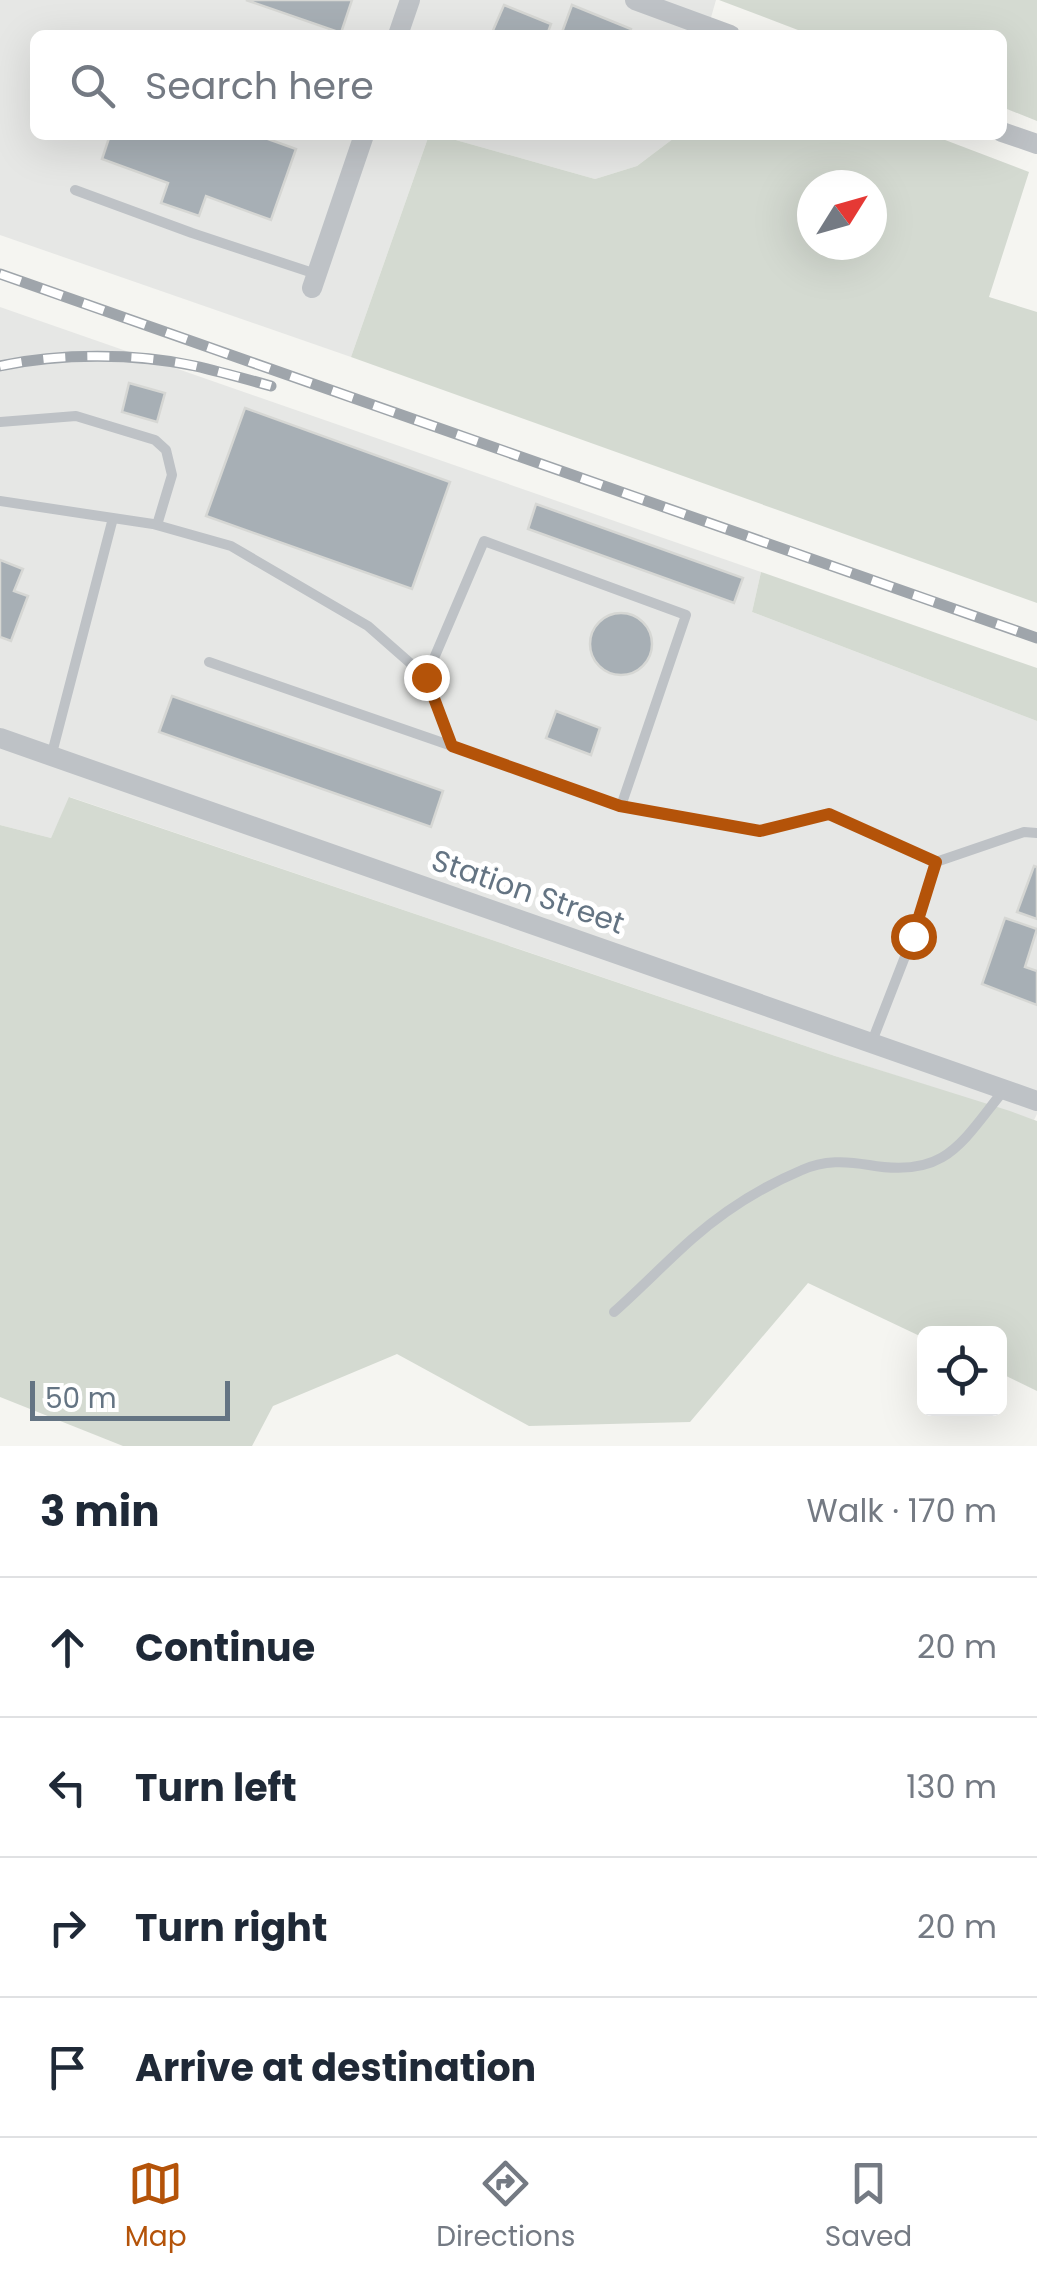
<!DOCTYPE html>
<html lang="en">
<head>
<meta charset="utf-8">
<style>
	:root { --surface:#fff; --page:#f2f2f3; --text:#1f2937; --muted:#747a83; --line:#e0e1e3; --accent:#b45309 }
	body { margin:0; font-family:Poppins,sans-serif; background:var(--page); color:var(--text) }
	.controls { position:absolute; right:30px; bottom:30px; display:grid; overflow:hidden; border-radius:15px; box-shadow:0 10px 40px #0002 }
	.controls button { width:90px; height:90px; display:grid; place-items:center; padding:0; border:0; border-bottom:2px solid var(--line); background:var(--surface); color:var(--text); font:50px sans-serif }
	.compass { position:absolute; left:797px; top:170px; width:90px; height:90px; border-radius:50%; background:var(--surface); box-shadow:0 10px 40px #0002; rotate:53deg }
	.scale { position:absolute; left:30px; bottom:25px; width:200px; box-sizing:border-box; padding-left:10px; border:5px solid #647483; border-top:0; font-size:28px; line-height:35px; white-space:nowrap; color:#647483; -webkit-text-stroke:8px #fff; paint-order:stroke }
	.stop { position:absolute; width:30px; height:30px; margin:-22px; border:8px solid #b45309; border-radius:50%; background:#fff }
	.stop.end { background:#b45309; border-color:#fff; box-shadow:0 2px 10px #0008 }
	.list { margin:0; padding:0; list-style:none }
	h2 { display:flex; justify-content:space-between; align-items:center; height:130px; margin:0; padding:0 40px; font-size:42px }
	h2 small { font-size:32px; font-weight:400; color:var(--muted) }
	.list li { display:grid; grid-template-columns:65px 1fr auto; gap:30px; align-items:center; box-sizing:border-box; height:140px; padding:0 40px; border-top:2px solid var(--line) }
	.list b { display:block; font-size:38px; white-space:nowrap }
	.list em { font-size:32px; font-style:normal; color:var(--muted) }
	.icon { flex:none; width:55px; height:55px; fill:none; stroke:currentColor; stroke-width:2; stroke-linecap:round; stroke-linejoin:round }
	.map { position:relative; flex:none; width:1037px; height:1446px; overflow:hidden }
	.search { position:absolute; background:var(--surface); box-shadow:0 10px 40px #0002; left:30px; right:30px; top:30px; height:110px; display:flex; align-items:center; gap:25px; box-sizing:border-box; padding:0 35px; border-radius:15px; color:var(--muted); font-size:38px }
	.sheet { height:690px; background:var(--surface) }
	nav { display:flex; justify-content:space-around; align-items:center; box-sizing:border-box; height:140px; border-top:2px solid var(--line); background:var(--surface); font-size:28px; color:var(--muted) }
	nav a { display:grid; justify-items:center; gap:5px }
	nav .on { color:var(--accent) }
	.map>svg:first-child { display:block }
</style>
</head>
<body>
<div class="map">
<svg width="1037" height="1446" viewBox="0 0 1037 1446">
	<rect width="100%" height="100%" fill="#f5f5f1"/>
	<path fill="#e6e7e5" d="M0 0H716L706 35H35V135H429L351 357 0 235Z
		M438 135H678L637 166 595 179Z
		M0 307 761 572 752 612 1037 721V1114L1034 1120 835 1056 70 797 51 838 0 825Z"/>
	<path fill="#d4dad1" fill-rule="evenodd" d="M719 0H1037V121L1002 107V35H811Z
		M429 135H438L595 179 637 166 678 135H932L1029 172 989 297 1037 312V603L351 357ZM812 185H872V245H812Z
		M761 572 1037 668V721L752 612Z
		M69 797 835 1056 1010 1111 1037 1121V1391L1000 1373V1334H924V1338L808 1283 690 1422 529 1426 397 1354 273 1406 252 1446H123L0 1397V825L51 838Z"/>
	<path fill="#a7afb5" stroke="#d6d7d4" stroke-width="2.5" d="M246 0H352L341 33Z
		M504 5 551 24 547 35H491Z
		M572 5 631 29 629 35H561Z
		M110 135H257L296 149 271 220 206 196 199 216 161 203 168 183 102 159Z
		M129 383 165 393 157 422 122 412Z
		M245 408 450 482 412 589 206 516Z
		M536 504 743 578 734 603 528 529Z
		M0 560 23 569 14 591 28 596 11 641 0 637Z
		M590 644a31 31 0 1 1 62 0a31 31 0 1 1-62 0Z
		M172 696 443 791 431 827 159 732Z
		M556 711 600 728 591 755 546 738Z
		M1034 866 1037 867V919L1017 912Z
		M1005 918 1037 929 1025 967 1037 971V1005L982 984Z"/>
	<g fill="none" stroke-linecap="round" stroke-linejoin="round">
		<path stroke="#bec2c6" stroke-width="10" d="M75 190 192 233 316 274
			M0 422 76 416 155 440 166 450 172 475 157 525
			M0 501 153 524 231 546 368 626 426 677 452 746 621 806 760 831 829 814 936 862 1024 832 1037 833
			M209 662 452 746
			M426 677 484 541 686 615 621 806
			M51 757 113 518
			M871 1044 913 936 936 862
			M614 1312C641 1288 666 1262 692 1239 724 1211 764 1186 802 1170 824 1160 846 1161 869 1165 946 1179 961 1143 1004 1090"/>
		<path stroke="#bec2c6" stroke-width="20" d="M635 0 730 35
			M398 35 410 0
			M1002 132 1037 144
			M312 288 364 135
			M0 738 1037 1101"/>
		<defs>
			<path id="rail" d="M0 274 1037 638
				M0 366C59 353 136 353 195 366 221 372 246 379 271 386"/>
		</defs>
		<use href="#rail" stroke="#9fa5ab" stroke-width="11"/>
		<use href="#rail" stroke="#fff" stroke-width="8" stroke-dasharray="22" stroke-linecap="butt"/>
	</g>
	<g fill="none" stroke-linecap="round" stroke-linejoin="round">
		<path stroke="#b45309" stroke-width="12" d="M426 677 452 746 620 806 760 831 829 814 936 862 913 936"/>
	</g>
	<g text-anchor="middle" stroke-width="10" stroke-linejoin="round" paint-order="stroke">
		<g font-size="30" fill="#647483" stroke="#fff">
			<text transform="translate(528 892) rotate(19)" y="10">Station Street</text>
		</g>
	</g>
</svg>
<div class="controls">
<button><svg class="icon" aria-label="locate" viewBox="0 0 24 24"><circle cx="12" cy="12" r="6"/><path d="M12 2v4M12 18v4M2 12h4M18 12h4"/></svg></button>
</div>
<svg class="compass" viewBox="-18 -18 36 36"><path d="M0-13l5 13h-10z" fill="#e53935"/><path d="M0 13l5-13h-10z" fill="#747a83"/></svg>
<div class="scale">50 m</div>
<div class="stop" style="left:913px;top:936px"></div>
<div class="stop end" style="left:426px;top:677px"></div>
<div class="search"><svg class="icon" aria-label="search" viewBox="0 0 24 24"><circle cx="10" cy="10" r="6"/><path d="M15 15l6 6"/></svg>Search here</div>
</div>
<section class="sheet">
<h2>3 min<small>Walk · 170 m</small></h2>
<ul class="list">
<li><svg class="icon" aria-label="ahead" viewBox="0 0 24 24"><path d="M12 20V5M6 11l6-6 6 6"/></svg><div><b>Continue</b></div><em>20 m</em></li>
<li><svg class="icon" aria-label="left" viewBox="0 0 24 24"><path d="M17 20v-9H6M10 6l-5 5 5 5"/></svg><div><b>Turn left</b></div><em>130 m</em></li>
<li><svg class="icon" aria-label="right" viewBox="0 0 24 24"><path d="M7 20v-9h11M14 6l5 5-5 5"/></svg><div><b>Turn right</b></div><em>20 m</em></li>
<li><svg class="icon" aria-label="arrive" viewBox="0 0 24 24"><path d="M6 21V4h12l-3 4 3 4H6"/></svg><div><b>Arrive at destination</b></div></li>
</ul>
</section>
<nav>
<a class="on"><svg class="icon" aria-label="map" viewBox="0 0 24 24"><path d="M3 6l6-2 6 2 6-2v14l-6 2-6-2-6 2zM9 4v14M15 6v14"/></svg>Map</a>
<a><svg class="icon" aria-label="directions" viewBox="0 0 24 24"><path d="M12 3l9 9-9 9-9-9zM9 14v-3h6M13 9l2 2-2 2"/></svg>Directions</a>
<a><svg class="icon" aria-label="saved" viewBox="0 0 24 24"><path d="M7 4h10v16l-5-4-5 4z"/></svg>Saved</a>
</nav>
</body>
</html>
